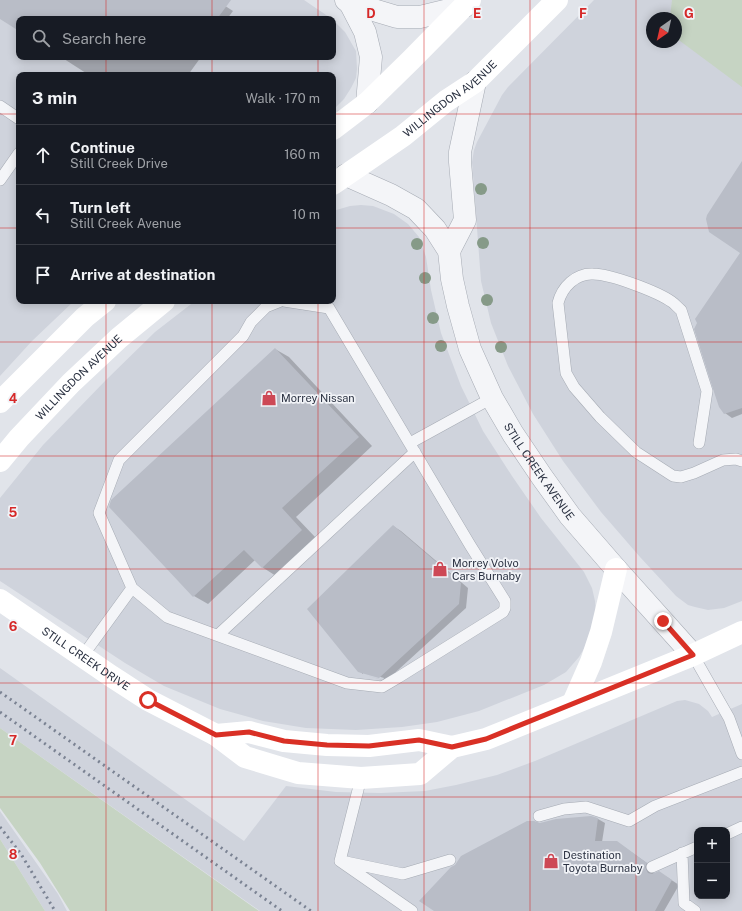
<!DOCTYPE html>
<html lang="en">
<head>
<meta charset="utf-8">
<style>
	:root { --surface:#171b24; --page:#242831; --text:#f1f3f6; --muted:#9ea1a6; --line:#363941 }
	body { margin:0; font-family:"Public Sans",sans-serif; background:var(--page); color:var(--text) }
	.controls { position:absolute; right:12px; bottom:12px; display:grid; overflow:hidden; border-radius:8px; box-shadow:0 2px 10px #0003 }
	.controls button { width:36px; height:36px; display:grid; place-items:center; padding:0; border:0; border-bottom:1px solid var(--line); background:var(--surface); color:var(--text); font:20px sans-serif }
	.compass { position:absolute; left:646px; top:12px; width:36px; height:36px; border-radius:50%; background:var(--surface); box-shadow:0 2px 10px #0003; rotate:214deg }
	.stop { position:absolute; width:12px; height:12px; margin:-9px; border:3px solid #d93025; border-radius:50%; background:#fff }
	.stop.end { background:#d93025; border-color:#fff; box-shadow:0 1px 4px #0008 }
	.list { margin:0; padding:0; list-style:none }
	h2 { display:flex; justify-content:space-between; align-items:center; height:52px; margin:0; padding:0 16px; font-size:17px }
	h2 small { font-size:13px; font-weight:400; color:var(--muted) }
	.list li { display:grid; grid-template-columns:26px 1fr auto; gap:12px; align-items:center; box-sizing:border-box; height:60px; padding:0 16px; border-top:1px solid var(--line) }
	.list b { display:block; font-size:15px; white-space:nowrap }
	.list p { margin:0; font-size:13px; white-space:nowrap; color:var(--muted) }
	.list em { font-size:13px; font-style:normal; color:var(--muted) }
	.icon { flex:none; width:22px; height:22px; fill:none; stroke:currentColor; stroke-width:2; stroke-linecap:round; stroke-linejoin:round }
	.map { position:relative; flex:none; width:742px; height:911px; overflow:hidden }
	.search { position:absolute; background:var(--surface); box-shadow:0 2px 10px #0003; left:16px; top:16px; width:320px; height:44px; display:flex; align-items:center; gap:10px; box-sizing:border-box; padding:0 14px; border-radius:8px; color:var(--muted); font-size:15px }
	.panel { position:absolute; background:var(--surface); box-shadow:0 2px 10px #0003; left:16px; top:72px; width:320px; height:232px; border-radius:8px }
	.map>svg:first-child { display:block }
</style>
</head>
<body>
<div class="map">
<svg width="742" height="911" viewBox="0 0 742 911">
	<rect width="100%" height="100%" fill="#e1e4ea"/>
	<path fill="#cfd3dc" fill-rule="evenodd" d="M0 0H304L332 19H19V57H333V20L345 32 356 51 357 69 356 78 351 88 344 99 333 110V75H19V301H74L32 341 0 376Z
		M594 0H742V601L724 608 708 610 695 607 688 605 676 596 640 557 601 512 563 461 533 414 508 366 491 323 481 281 472 162 474 150 477 142 502 95 508 87ZM652 18H676V42H652Z
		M361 205 373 206 394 214 408 224 419 237 426 257 431 290 441 333 461 386 483 431 512 476 541 518 584 572 592 588 595 601 596 614 588 642 579 657 566 672 544 685 479 711 437 722 402 727 356 730 306 728 263 721 220 709 164 686 125 663 0 581V498L43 445 106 380 155 332 195 301H333V211L350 206Z
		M0 668 244 841 286 786 336 792 381 793 425 791 456 785 497 775 535 761 677 701 685 700 699 704 708 711 712 717 742 704V911H260L0 728ZM697 830H727V896H697Z
		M0 811 58 894 67 911H45L0 839Z"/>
	<path fill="#c6d4c3" d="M672 0H742V87L676 38V18H670Z
		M0 728 259 911H70L40 863 0 808Z
		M0 839 45 911H0Z"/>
	<path fill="#0003" d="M0 0H216L233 11 227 19H19V30L0 17Z
		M61 57H201L188 75H89Z
		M742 175V414L732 418 725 413 741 253Z
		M275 349 289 357 372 446 296 517 316 538 276 576 262 567 255 560 208 604 194 596 110 506Z
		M393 526 401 531 468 588 466 608 386 681 365 675 383 680 384 678 363 672V674L359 671Z
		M598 819 605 823 602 842 624 847 654 868 652 871 654 874 667 877 679 885 664 911H436L540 824Z"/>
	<path fill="#b9bdc7" d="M0 0H231L217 19H19V31L0 19Z
		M742 161V408L724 414 719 407 714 392 694 329 697 323 695 319 740 253 709 232 706 219 707 215Z
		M275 348 359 437 282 508 302 530 262 568 244 550 193 597 109 507 111 500Z
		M393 525 461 583 459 604 379 678 358 672 307 609Z
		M591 816 598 818 595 841H617L647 863 645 867 648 873 652 874 659 871 672 880 655 911H434L419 901 451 867 455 865 461 856 527 821H534L540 823 556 819Z"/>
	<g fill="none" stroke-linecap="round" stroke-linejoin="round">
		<defs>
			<path id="lane" d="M0 106 19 119
				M0 180 19 153
				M281 301 266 307 251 322 243 336 119 460 99 513 132 588 167 617 347 683 382 687 399 677 503 612 505 608V601L470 545 329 308 284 301
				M410 443 492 398
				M699 443 707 391 681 310C678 308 675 304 672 302 658 292 611 274 593 274 576 273 562 287 558 303L566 373 574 387 600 417 636 452 673 476 681 477 694 473 723 460 736 459 742 461
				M218 635 415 452
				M693 655 729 718 742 754
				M82 657 132 588
				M361 778 340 861 412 911
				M539 816 564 809 586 807 629 821 655 806 742 772
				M727 834 742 827
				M682 853 684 903 695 911
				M346 862 403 874 450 860
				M652 867 697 847"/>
			<g id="street">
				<path d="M346 0 350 3 397 17H420L465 6"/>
				<path d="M350 3 365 32 371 57 367 103"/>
				<path id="s1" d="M346 175 391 195 416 209 435 229 449 251 452 279 458 306 470 349 492 398 513 434 542 477 570 516 616 569 693 655"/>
				<path d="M449 251 465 220 460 162V152L475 82"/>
			</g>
		</defs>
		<use href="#lane" stroke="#a6abb4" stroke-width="12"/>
		<use href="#street" stroke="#a6abb4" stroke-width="23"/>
		<use href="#lane" stroke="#f4f5f8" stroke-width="11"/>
		<use href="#street" stroke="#f4f5f8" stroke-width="22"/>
		<g stroke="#fff" stroke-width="22">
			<path d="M333 129 367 103 411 60 470 0"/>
			<path id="s2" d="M333 184 403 136 446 101 475 82 557 0"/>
			<path d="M0 402 85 317 105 301"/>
			<path id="s3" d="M0 461 19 438 71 383 119 338 164 301"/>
			<path id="s4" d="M0 600 111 676 148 700 216 735 245 757 298 773 361 778 420 774 452 747 486 739 693 655 742 632"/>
			<path d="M573 703 591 662 601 632 616 569"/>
			<path d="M216 735 249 732 284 741 327 745 369 746 419 740 452 747"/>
		</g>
		<path stroke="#7b8393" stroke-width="3" stroke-dasharray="2 4" stroke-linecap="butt" d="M0 692 311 911
			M0 712 282 911
			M0 827 21 854 55 911"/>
	</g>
	<g fill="#869a88">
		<circle cx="481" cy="189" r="6"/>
		<circle cx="483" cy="243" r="6"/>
		<circle cx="417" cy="244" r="6"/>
		<circle cx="425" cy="278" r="6"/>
		<circle cx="487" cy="300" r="6"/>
		<circle cx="433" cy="318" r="6"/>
		<circle cx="441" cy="346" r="6"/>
		<circle cx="501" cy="347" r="6"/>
	</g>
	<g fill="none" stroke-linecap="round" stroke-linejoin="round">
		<path stroke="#d93025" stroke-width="5" d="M148 700 216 735 249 732 284 741 327 745 369 746 419 740 452 747 486 739 693 655 663 621"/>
	</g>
	<path fill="none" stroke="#d62828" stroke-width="1" stroke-opacity="0.55" d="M106 0V19M212 0V19M318 0V19M424 0V911M530 0V911M636 0V911M106 57V75M212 57V75M318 57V75M0 114H19M333 114H742M0 228H19M333 228H742M106 301V911M212 301V911M318 301V911M0 342H742M0 456H742M0 569H742M0 683H742M0 797H742"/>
	<defs>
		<symbol id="shop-bare" viewBox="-9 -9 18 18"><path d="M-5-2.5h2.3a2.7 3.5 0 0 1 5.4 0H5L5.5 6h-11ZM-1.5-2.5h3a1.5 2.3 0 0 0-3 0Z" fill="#cd4855" stroke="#f1f3f7" stroke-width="2.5" paint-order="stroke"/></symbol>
	</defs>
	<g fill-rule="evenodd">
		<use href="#shop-bare" x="258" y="387" width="22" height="22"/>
		<use href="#shop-bare" x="429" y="558" width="22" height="22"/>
		<use href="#shop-bare" x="540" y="850" width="22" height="22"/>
	</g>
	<g text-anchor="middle" stroke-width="3.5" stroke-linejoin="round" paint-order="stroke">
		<g font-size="11" fill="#2a3141" stroke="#f1f3f7">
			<text dy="4" stroke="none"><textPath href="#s2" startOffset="145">WILLINGDON AVENUE</textPath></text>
			<text dy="4" stroke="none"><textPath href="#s3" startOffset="115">WILLINGDON AVENUE</textPath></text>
			<text dy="4" stroke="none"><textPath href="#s1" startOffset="373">STILL CREEK AVENUE</textPath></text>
			<text dy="4" stroke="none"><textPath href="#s4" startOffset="104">STILL CREEK DRIVE</textPath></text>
		</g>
		<g font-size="11" fill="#2a3141" stroke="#f1f3f7" text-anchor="start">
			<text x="281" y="402">Morrey Nissan</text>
			<text x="452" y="567">Morrey Volvo<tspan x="452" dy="13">Cars Burnaby</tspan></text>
			<text x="563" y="859">Destination<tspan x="563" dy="13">Toyota Burnaby</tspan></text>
		</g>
	</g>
	<g font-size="13" text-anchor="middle" font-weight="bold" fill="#d62828" stroke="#f1f3f7" stroke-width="3.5" stroke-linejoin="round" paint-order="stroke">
		<text x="371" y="18">D</text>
		<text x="477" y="18">E</text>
		<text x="583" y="18">F</text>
		<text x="689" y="18">G</text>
		<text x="13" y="403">4</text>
		<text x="13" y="517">5</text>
		<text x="13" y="631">6</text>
		<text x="13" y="745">7</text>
		<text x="13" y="859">8</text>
	</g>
</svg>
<div class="controls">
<button>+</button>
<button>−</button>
</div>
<svg class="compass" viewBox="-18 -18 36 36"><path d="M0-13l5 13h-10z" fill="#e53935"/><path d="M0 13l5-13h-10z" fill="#9ea1a6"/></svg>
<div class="stop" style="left:148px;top:700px"></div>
<div class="stop end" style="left:663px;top:621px"></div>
<div class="search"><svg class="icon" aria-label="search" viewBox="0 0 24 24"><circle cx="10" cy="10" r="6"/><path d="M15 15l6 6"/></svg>Search here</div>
<section class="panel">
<h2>3 min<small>Walk · 170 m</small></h2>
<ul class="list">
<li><svg class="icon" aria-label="ahead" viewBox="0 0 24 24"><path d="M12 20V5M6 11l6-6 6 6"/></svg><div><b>Continue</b><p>Still Creek Drive</p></div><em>160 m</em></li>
<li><svg class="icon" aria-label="left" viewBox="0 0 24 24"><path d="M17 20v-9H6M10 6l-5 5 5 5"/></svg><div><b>Turn left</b><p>Still Creek Avenue</p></div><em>10 m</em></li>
<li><svg class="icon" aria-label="arrive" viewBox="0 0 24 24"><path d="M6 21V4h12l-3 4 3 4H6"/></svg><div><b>Arrive at destination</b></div></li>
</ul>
</section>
</div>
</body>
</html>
